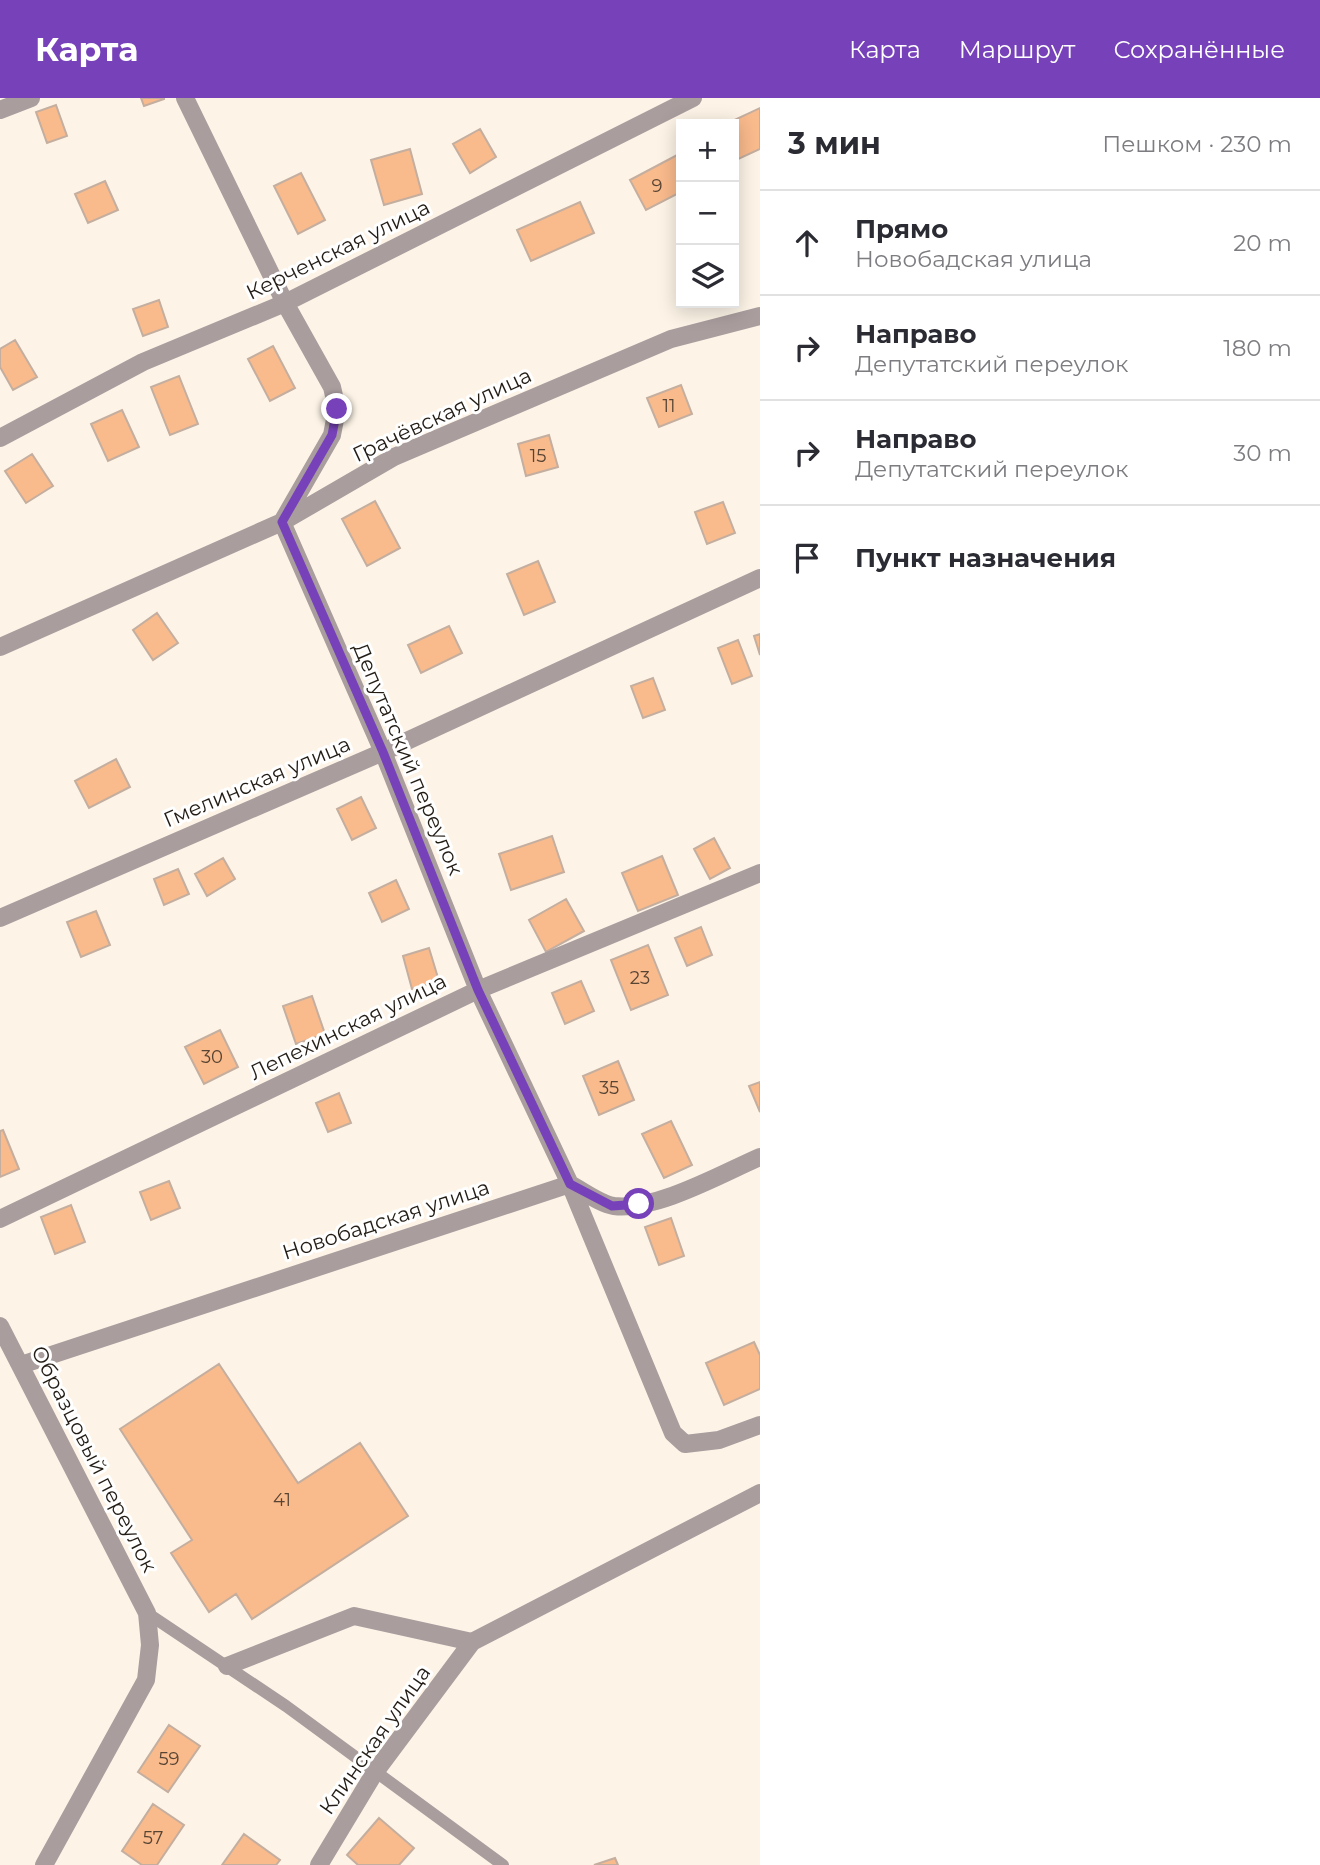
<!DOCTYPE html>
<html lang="ru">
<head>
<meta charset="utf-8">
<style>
	:root { --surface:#fff; --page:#f2f2f3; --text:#2b2b33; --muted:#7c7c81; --line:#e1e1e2; --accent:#7742b9 }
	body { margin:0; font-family:Montserrat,sans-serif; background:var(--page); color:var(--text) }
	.controls { position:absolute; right:21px; top:21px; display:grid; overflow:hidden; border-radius:0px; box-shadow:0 4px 18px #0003 }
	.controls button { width:63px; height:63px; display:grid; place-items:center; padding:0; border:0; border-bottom:2px solid var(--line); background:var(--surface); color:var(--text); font:35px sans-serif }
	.stop { position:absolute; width:21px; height:21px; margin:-16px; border:5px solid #7742b9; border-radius:50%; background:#fff }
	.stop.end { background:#7742b9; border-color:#fff; box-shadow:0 2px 7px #0008 }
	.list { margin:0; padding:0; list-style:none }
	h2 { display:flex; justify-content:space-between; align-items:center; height:91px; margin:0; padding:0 28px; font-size:30px }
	h2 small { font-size:23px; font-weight:400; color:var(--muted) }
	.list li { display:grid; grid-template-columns:46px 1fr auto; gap:21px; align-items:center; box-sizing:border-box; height:105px; padding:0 28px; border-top:2px solid var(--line) }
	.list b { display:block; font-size:26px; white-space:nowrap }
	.list p { margin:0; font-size:23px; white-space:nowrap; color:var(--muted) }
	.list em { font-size:23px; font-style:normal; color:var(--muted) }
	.icon { flex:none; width:38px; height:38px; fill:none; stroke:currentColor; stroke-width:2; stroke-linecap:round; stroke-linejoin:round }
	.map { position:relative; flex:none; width:760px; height:1767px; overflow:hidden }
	header { display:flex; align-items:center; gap:42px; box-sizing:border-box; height:98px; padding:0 35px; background:var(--accent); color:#fff }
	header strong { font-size:33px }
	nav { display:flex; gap:38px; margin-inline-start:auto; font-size:24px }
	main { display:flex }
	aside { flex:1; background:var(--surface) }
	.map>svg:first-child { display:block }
</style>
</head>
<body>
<header>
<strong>Карта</strong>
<nav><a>Карта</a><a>Маршрут</a><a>Сохранённые</a></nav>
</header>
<main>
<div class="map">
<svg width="760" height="1767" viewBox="0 0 760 1767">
	<rect width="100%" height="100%" fill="#fdf4e7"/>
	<path fill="#f9ba8c" stroke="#c4ae9f" stroke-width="2" d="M141 0H164V1L144 8Z
		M56 7 67 38 47 45 36 14Z
		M760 10V51L734 63V26H726Z
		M480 31 496 59 470 75 453 46Z
		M410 51 422 96 384 107 371 62Z
		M681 55V94L646 112 630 82Z
		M301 75 325 122 298 136 274 88Z
		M105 83 118 112 88 125 75 96Z
		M580 104 594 135 531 163 517 132Z
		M159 202 168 229 143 238 133 211Z
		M15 242 37 279 13 292 0 269V251Z
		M273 248 295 290 270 303 248 261Z
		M179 278 198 326 170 337 151 289Z
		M681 287 692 316 659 329 647 300Z
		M122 312 139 349 108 363 91 326Z
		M549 337 558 369 526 378 518 346Z
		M32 356 53 388 26 405 5 373Z
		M375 403 400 450 367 468 342 421Z
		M723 404 735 435 707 446 695 414Z
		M538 463 555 504 524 517 507 476Z
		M157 515 178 545 153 562 133 532Z
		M449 528 462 555 421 575 408 547Z
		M760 536V557L754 538Z
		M738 542 752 578 732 586 718 550Z
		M653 580 665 612 643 620 631 588Z
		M116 661 130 689 89 710 75 683Z
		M361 699 376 730 352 742 337 711Z
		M552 738 564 774 511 792 499 756Z
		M714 740 730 770 710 781 694 751Z
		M662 758 678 797 638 813 622 775Z
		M223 760 235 781 207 798 195 776Z
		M178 771 189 796 164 807 154 781Z
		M396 782 409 811 382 824 369 795Z
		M566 801 584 833 546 854 529 822Z
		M96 813 110 847 81 859 67 824Z
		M701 829 712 857 687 868 675 840Z
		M648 847 668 897 631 912 611 862Z
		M429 850 439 883 412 891 403 858Z
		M581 883 594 913 565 926 552 895Z
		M312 898 325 936 296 946 283 908Z
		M220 932 238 969 204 986 185 949Z
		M618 963 634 1002 599 1017 583 978Z
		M760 984V1014L749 988Z
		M339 995 351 1025 328 1034 316 1005Z
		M671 1023 692 1067 664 1080 642 1036Z
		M3 1032 19 1071 0 1079V1033Z
		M169 1083 180 1110 151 1122 140 1094Z
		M71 1107 85 1144 55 1156 41 1119Z
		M671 1120 684 1158 659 1167 645 1129Z
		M754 1244 760 1257V1291L724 1307 706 1265Z
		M219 1266 298 1385 360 1345 408 1418 252 1521 236 1496 209 1514 171 1455 192 1442 120 1331Z
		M169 1627 200 1648 168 1694 138 1674Z
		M153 1706 184 1727 157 1767H142L122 1753Z
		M379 1720 414 1750 399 1767H358L347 1757Z
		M244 1736 280 1762 276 1767H222Z
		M615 1760 618 1767H594Z"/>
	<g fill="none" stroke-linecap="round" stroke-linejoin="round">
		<path stroke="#a99d9e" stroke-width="12" d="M147 1515 286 1608 503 1767"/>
		<path stroke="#a99d9e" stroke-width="18" d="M185 0 285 205 332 289 337 311 332 337 282 424 383 654 478 892 570 1086 673 1335 685 1346 719 1342 760 1327
			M0 12 31 0
			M0 340 143 264 285 205 693 0
			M0 549 282 424 394 359 671 241 760 218
			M0 820 383 654 760 480
			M0 1121 478 892 760 775
			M0 1228 147 1515 150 1547 146 1582 44 1767
			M21 1267 570 1086C582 1092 600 1106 614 1108 656 1113 721 1076 760 1059
			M227 1568 354 1518 472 1544 760 1395
			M319 1767 375 1674 472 1544"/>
	</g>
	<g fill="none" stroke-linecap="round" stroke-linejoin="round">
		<path stroke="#7742b9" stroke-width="9" d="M337 311 332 337 282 424 383 654 478 892 570 1086 612 1108 639 1106"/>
	</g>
	<g text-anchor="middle" stroke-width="6" stroke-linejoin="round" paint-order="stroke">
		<g font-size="18" fill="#584433">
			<text x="657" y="94">9</text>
			<text x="669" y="314">11</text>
			<text x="538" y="364">15</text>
			<text x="640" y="886">23</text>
			<text x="212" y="965">30</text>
			<text x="609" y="996">35</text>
			<text x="282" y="1408">41</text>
			<text x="169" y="1667">59</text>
			<text x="153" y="1746">57</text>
		</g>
		<g font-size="21" fill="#221c15" stroke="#fff">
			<text transform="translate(338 152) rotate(-26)" y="7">Керченская улица</text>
			<text transform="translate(442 317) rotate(-25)" y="7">Грачёвская улица</text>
			<text transform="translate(408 661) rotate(67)" y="7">Депутатский переулок</text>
			<text transform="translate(257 684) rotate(-23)" y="7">Гмелинская улица</text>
			<text transform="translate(348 929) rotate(-26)" y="7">Лепехинская улица</text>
			<text transform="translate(386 1122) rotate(-18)" y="7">Новобадская улица</text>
			<text transform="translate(94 1361) rotate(63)" y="7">Образцовый переулок</text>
			<text transform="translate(375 1642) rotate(-55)" y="7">Клинская улица</text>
		</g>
	</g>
</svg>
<div class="controls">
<button>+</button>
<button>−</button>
<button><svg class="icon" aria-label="layers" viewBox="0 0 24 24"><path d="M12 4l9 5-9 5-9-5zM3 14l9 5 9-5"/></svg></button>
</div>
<div class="stop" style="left:639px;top:1106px"></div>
<div class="stop end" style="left:337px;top:311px"></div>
</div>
<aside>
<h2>3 мин<small>Пешком · 230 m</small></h2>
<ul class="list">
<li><svg class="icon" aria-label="ahead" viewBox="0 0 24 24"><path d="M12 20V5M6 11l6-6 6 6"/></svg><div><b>Прямо</b><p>Новобадская улица</p></div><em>20 m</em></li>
<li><svg class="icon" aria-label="right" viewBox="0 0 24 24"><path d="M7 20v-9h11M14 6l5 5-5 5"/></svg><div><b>Направо</b><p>Депутатский переулок</p></div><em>180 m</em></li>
<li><svg class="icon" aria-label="right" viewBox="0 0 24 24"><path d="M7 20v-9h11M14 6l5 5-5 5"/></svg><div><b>Направо</b><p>Депутатский переулок</p></div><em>30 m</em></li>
<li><svg class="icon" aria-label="arrive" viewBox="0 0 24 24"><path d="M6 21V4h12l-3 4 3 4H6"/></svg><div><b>Пункт назначения</b></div></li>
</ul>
</aside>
</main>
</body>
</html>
